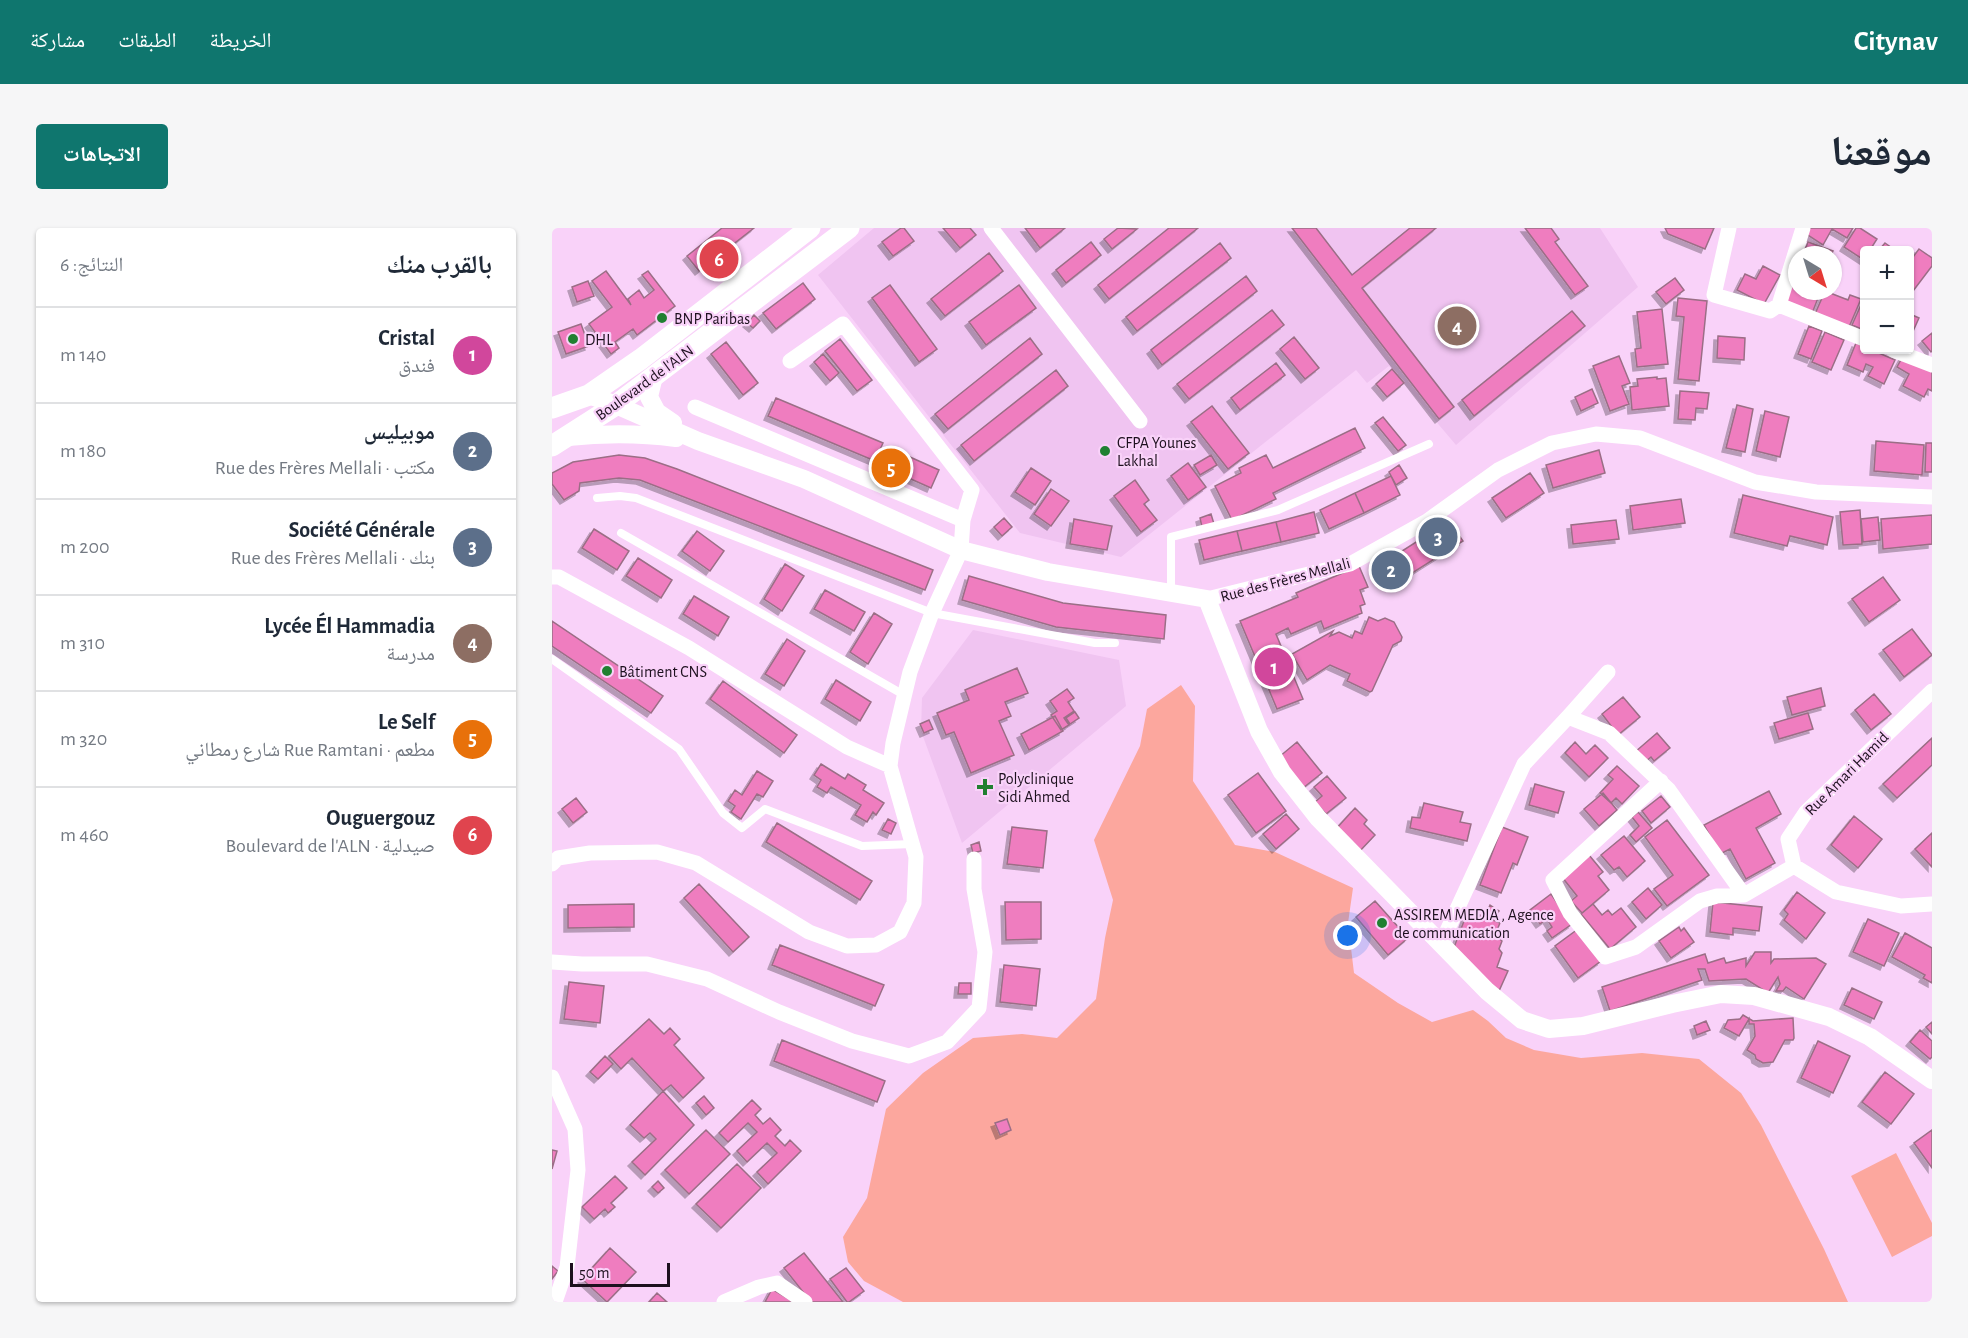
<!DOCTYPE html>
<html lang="ar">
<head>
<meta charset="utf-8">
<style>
	:root { --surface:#fff; --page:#f6f6f7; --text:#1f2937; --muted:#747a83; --line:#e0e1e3; --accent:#0f766e }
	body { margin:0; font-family:"Alegreya Sans","Noto Naskh Arabic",sans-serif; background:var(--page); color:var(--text); direction:rtl }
	.controls { position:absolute; right:18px; top:18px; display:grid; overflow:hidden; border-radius:6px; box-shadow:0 2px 4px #0004 }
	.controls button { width:54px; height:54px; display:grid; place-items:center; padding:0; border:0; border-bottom:2px solid var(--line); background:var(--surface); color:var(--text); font:30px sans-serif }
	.compass { position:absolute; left:1236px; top:18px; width:54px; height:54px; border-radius:50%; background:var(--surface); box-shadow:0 2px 4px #0004; rotate:142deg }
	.scale { position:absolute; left:18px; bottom:15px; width:100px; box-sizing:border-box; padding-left:6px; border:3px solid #1d101e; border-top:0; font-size:16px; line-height:21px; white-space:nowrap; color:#1d101e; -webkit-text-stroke:4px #f9d2f9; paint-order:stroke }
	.you { position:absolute; left:796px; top:708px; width:21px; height:21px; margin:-15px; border:4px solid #fff; border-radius:50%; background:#1a73e8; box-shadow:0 0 0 9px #1a73e833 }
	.badge { display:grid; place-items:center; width:39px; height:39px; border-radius:50%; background:var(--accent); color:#fff; font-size:20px; font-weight:700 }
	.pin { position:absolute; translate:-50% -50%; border:3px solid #fff; box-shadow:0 2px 6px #0006 }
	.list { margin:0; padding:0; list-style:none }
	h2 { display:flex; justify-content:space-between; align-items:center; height:78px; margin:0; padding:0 24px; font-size:26px }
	h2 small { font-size:20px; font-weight:400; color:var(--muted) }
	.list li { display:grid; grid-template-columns:39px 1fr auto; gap:18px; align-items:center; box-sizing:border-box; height:96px; padding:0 24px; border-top:2px solid var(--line) }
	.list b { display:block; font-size:22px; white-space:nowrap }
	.list p { margin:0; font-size:20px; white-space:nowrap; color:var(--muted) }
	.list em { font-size:20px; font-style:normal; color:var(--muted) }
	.map { position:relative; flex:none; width:1380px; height:1074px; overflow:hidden; direction:ltr; border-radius:6px }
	header { display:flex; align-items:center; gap:36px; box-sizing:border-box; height:84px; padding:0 30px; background:var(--accent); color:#fff }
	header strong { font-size:28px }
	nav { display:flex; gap:33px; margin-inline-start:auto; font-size:21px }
	.intro { display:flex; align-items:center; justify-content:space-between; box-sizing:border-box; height:144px; padding:0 36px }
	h1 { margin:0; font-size:42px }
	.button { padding:15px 27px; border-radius:6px; background:var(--accent); color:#fff; font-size:21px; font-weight:700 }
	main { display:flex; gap:36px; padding:0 36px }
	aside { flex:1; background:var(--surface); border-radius:6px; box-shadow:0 2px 4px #0004 }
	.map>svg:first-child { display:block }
</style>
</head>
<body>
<header>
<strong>Citynav</strong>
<nav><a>الخريطة</a><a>الطبقات</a><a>مشاركة</a></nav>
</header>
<div class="intro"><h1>موقعنا</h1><a class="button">الاتجاهات</a></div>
<main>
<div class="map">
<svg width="1380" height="1074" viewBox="0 0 1380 1074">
	<defs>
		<filter id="shadow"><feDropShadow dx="-4" dy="4" stdDeviation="0" flood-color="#0004"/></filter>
	</defs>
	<rect width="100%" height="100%" fill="#f9d2f9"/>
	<path fill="#f0c4f1" d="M322 0H1048L1086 59 904 217 837 138 815 155 804 142 569 329 468 305 266 47Z
		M421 402 567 432 574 478 410 615 369 503 370 470Z"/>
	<path fill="#fca79e" d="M629 457 643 478 641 553 683 617 723 624 801 660 796 695 802 745 846 775 880 794 921 782 936 793 954 810 982 822 1029 830 1090 825 1147 831 1189 865 1209 897 1272 1021 1296 1074H351L312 1053 296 1034 291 1009 315 970 334 881 371 845 421 810 470 806 505 810 544 771 553 710 561 672 542 612 588 518 595 481Z
		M1344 925 1380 995V1008L1340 1029 1299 948Z"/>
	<path fill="#ef7dbf" stroke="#9b6e86" stroke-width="1.5" filter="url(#shadow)" d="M170 0H202L147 43 135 28Z
		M349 0H352L362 13 341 28 330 14Z
		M391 0H418L424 7 408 20Z
		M473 0H513L488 20Z
		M566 0 585 1 560 21 552 11Z
		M617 0H646L557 71 546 57Z
		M740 0H764L800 47 858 0H884L810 60 902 179 887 191Z
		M973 0H999L1007 11 1003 14 1036 58 1023 67Z
		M1113 0H1162L1153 21 1116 6Z
		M1253 0H1301L1295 10 1280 1 1271 17 1251 4Z
		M1304 0H1308L1325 11 1318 22H1312V32L1292 19Z
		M539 14 549 27 514 55 504 42Z
		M1256 14 1281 23 1279 27H1251Z
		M668 15 679 30 585 103 574 89Z
		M1333 15 1343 22H1327Z
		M1367 21 1380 30V38L1358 67V33Z
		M437 25 451 43 393 88 379 71Z
		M1211 38 1228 47 1212 76 1185 62 1193 46 1204 51Z
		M54 43 79 77 76 71 87 62 92 70 102 62 90 47 96 43 123 78 85 107 81 101 63 114 67 120 59 126 37 96 60 79 40 53Z
		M1245 43V63H1266L1268 65 1259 88 1232 78Z
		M694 48 705 63 610 137 599 122Z
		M1123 50 1132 62 1114 76 1104 64Z
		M36 53 42 68 25 74 20 59Z
		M251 55 263 71 224 101 211 85Z
		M338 57 385 121 367 134 320 70Z
		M467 57 484 80 434 117 417 94Z
		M1273 63 1296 72 1298 67 1309 71 1297 99 1263 86Z
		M1126 70 1155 73 1147 153 1126 151 1132 89 1124 88Z
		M1312 70V102L1300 97Z
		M1110 81 1116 136 1085 139 1083 121 1089 120 1085 84Z
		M720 82 732 97 637 171 625 156Z
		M1020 83 1033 98 922 188 910 172Z
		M1358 86 1367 90 1358 110Z
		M202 87 208 93 201 100 195 95Z
		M29 96 37 118 14 126 6 104Z
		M1257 98 1270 103 1259 131 1246 126Z
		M1273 104 1292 112 1279 142 1260 134Z
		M1380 105V123L1379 124 1370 113Z
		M1166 108 1193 110 1192 132 1165 130Z
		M742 109 767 140 753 151 728 121Z
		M478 110 490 126 396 201 383 186Z
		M288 111 320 152 305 163 273 123Z
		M174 114 206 155 191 167 159 126Z
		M1304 115 1312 118V122H1320L1343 132 1332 156 1316 148 1321 139 1314 136 1311 144 1295 137Z
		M271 126 287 145 278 153 262 134Z
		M1067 128 1078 155 1070 158 1077 176 1058 183 1041 138Z
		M1351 128 1380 143V163L1376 161 1372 169 1351 158 1357 146 1345 139Z
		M724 135 733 147 688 182 679 170Z
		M840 141 852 155 835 169 824 156Z
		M504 142 516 158 422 233 409 217Z
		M1105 149V151L1114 150 1117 178 1080 182 1078 159 1086 158 1085 151Z
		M1040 161 1046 175 1029 183 1023 169Z
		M1128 163 1157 165 1155 181 1144 180 1143 192 1126 191Z
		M224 170 331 215 323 233 216 188Z
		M1185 177 1201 181 1193 224 1174 220Z
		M660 178 697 225 676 241 639 194Z
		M1213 183 1237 189 1228 229 1204 223Z
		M831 189 854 217 846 223 823 195Z
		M803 200 813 220 721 265 724 271 680 292 663 258 689 245 687 240 714 227 721 240Z
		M1324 213 1372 217 1370 247 1322 243Z
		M1374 215H1380V244H1373Z
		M340 221 387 242 379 260 332 239Z
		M1047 222 1053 245 1001 260 994 237Z
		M67 227 93 230 125 241 381 342 373 362 88 252 67 250 28 255 27 263 12 272 0 256V245L21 234Z
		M659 227 665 237 648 247 642 237Z
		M636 235 654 259 636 272 619 248Z
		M847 237 855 250 844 257 837 244Z
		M479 240 499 253 483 277 463 264Z
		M978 245 992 265 954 290 940 270Z
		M839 248 848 267 812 285 803 265Z
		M583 252 597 272 592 276 605 292 589 304 562 268Z
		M499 261 517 273 499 298 482 286Z
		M803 265 812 285 777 301 768 282Z
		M1191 267 1281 289 1275 317 1238 308 1235 318 1182 305Z
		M1129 271 1133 295 1081 302 1078 278Z
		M1308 282 1310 316 1291 317 1288 284Z
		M762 284 767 305 729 314 724 294Z
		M659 286 662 296 650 299 648 290Z
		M1380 287V316L1331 321 1329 291Z
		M1326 289 1328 312 1311 314 1309 291Z
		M452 290 460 299 450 308 442 299Z
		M522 291 560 298 555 322 518 316Z
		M1064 292 1067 311 1021 316 1019 297Z
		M897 293 911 313 838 359 825 339Z
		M724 294 729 314 690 323 685 303Z
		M42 301 77 323 65 342 30 320Z
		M145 303 172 323 158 343 130 323Z
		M685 303 690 323 652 332 647 312Z
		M86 330 120 352 109 370 74 348Z
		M233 336 252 348 230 383 212 371Z
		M807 338 816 359 808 362 813 376 808 378 810 385 772 401 769 393 739 406 736 400 724 406 751 471 725 481 688 393 746 369 744 365Z
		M417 348 511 375 614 387 612 411 504 399 410 372Z
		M1331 349 1348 372 1317 394 1300 371Z
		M273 362 313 384 302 403 262 381Z
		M142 368 177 389 166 408 131 386Z
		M322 385 340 396 316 436 298 424Z
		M817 389 826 393 833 390 842 394 850 409 849 413 841 417 820 463 818 464 795 453 798 446 778 437 755 452 740 426 781 403 778 408 787 404 800 410 803 403 810 406Z
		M0 393 111 468 99 485 0 418Z
		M1360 401 1380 427 1352 449 1331 422Z
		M235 411 253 423 232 458 213 446Z
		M465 440 476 465 453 474 459 488 447 493 462 527 419 545 402 504 394 507 385 485 417 472 413 462Z
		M284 452 319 474 308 493 273 471Z
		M171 453 245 507 232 525 158 471Z
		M1269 460 1273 478 1240 487 1235 469Z
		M515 461 522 470 516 474 522 483 512 490 517 497 509 502 499 487 505 483 498 473Z
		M1322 466 1339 486 1319 502 1303 482Z
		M1071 469 1088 489 1066 507 1050 486Z
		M523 484 527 490 518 496 514 490Z
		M1256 485 1261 501 1227 511 1222 495Z
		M503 488 511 503 477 522 469 506Z
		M377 492 381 501 372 505 368 496Z
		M1105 505 1118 520 1102 533 1099 529 1092 535 1083 524Z
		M1380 510V537L1345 570 1331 556Z
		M745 514 770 545 751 560 727 529Z
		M1023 514 1034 526 1043 517 1056 530 1037 549 1013 525Z
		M269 536 293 551 296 546 314 557 311 562 332 575 324 587 321 584 315 594 303 587 309 577 279 559 275 565 265 559 269 552 262 547Z
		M1065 538 1087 558 1070 576 1064 570 1059 575 1048 565 1061 551 1056 547Z
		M205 543 221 553 211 569 205 566 189 591 179 584 183 578 176 573 183 562 190 567Z
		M706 545 734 583 704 605 676 567Z
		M775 548 794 570 774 586 763 574 770 568 762 559Z
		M983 556 1012 564 1006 585 977 577Z
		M1217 563 1229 586 1204 600 1223 635 1194 651 1178 621 1168 626 1152 597Z
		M1051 565 1065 582 1047 598 1032 581Z
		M1109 568 1118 579 1099 595 1090 583Z
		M24 570 35 584 21 595 10 581Z
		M872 575 911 584 908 594 919 596 915 613 858 600 860 589 868 590Z
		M803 580 815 592 812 596 823 607 806 625 783 602Z
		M1086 584 1100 600 1084 614 1078 607 1087 598 1080 589Z
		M734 586 747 601 724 621 711 606Z
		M1302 588 1330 611 1306 640 1279 617Z
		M336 591 344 595 339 606 330 602Z
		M1115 592 1157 647 1115 678 1102 661 1121 647 1093 609Z
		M225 595 320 653 308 672 214 614Z
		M460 599 495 603 491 640 455 636Z
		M950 599 976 609 965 637 961 635 949 665 928 657Z
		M1380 605V639L1363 621Z
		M1072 608 1093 633 1075 649 1067 639 1062 642 1049 627Z
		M427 614 429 623 421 625 419 617Z
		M1037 627 1051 644 1046 648 1057 662 1030 685 1019 673 1025 668 1010 649Z
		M147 656 197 709 181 724 132 670Z
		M1096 660 1110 677 1094 691 1080 674Z
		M1245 664 1273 685 1254 711 1232 692 1236 686 1232 682Z
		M999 666 1020 696 1000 710 995 703 1000 699 995 691 988 696 978 682Z
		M823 673 856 710 836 727 804 689Z
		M453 674H489V711L454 712Z
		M1161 674 1210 679 1207 703 1181 700V707L1158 704Z
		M82 676V699L16 700V677Z
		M1041 676 1050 687 1056 682 1060 687 1069 680 1084 699 1058 721 1029 686Z
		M938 677 947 683 941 692 948 695 943 707 950 713 947 721 950 725 945 739 956 743 947 763 901 722 915 685 928 690 931 683 935 684Z
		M1316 691 1347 705 1332 738 1301 724Z
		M1127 699 1129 703 1132 700 1142 714 1119 730 1107 713Z
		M1026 701 1049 733 1026 750 1003 718Z
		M1353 705 1380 720V755L1371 750 1373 747 1340 729Z
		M228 717 332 757 323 778 220 737Z
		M1203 724H1219V735L1222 731 1264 730 1274 736 1252 771 1234 759 1231 763H1224L1228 756 1226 749 1216 765 1194 751 1157 753 1153 741H1146L1150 752 1058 783 1050 759 1153 726 1156 735 1172 730 1174 735 1194 730V738Z
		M452 737 488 741 484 778 448 774Z
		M17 754 52 758 48 795 12 791Z
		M407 755H419V766H406Z
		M1300 760 1330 774 1322 791 1292 777Z
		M1191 787 1201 793 1241 790 1242 810 1241 812H1233L1221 834 1211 835 1204 831 1203 827 1195 822 1203 808 1202 796H1197V791L1187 808 1172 800 1176 792 1188 791Z
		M97 791 112 806 118 800 128 811 122 817 152 850 131 870 119 857 111 863 80 830 69 841 57 828Z
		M1154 793 1158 802 1145 807 1142 798Z
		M1380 794V806L1374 799Z
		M1368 802 1380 813V829L1378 831 1358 814Z
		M230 812 333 853 325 874 222 833Z
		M1266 813 1298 828 1281 865 1249 850Z
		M53 828 61 836 46 851 38 844Z
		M1333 844 1362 866 1339 896 1310 874Z
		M111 863 142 897 93 947 80 934 104 911 98 905 92 910 78 897Z
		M152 868 162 880 154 887 144 875Z
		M200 872 209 881 203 887 211 896 218 890 229 902 223 908 233 918 238 912 249 923 216 956 205 944 225 925 215 915 195 934 185 923 205 904 196 895 176 914 167 905Z
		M455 891 459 902 448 907 443 895Z
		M154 902 178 926 137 966 113 942Z
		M1380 902V940L1362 915Z
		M0 922 5 923 0 941Z
		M185 936 209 960 169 1000 144 976Z
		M63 948 75 960 59 975 63 979 56 985 53 981 42 991 30 979Z
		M106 953 112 960 106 965 100 959Z
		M58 1020 84 1044 55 1074 30 1051Z
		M252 1025 291 1074H259L232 1040Z
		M0 1038 6 1043 0 1051Z
		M294 1040 312 1063 297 1074H295L278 1051Z
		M220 1061 242 1074H213Z
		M105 1065 115 1074H97Z"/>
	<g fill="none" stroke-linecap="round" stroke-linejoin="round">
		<path stroke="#fff" stroke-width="8" d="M45 270 68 268 84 270 380 385 543 415H563
			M69 305 352 467
			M619 363V309L726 282 877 216
			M0 431 127 521 171 585 190 600 213 581 310 618 360 616"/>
		<path stroke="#fff" stroke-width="15" d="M439 0 588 193
			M1177 0 1162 67 1218 83 1227 77
			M1251 0 1227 77 1312 111
			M1341 122 1380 137
			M143 179 411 292
			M0 349H7L137 420 295 519 338 538
			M655 371 798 336 875 293 946 242 1000 215 1044 206 1088 210 1203 254 1264 264 1380 269
			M1380 463 1254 584 1236 611 1242 638 1284 664 1349 678 1380 676
			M1016 489 1056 444
			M1109 553 1001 652 1018 685 1053 729 1084 719 1148 673 1165 668 1192 667
			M0 636 6 630 38 625 105 624 144 635 257 704 295 718 324 717 348 704 362 675 364 629 338 538 341 515 358 444 380 385 409 322 411 292 420 262 291 96 238 133
			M889 716 972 536 1016 489 1057 505 1117 562 1192 667 1242 638
			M0 734 30 736H95L155 751 227 784 300 813 357 828 395 814 427 780 433 724 422 661V631
			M0 849 23 901 26 942 15 1039 3 1074
			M172 1074 207 1059 225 1055 253 1074"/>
		<path stroke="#fff" stroke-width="18" d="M102 148 97 169 105 184 121 195
			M37 167 64 177 146 213 252 251 409 322 496 344 655 371 707 503 730 544 766 590 935 763 970 792 997 801 1031 798 1120 776 1169 766 1202 768 1277 789 1318 809 1380 852
			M16 209C53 205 87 205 124 210"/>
		<path stroke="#fff" stroke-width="21" d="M0 180 37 167 89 131 258 0
			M0 218 64 177 297 0"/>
	</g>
	<g fill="#208031" stroke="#f9d2f9" stroke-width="2">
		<circle cx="110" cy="90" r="6"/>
		<circle cx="21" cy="111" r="6"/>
		<circle cx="553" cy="223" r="6"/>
		<circle cx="55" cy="443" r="6"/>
		<path d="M430 550h6v6h6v6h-6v6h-6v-6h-6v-6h6z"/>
		<circle cx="830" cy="695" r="6"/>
	</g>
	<g text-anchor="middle" stroke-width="4.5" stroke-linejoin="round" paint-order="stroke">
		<g font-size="16" fill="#1d101e" stroke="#f9d2f9" text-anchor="start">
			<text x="122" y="96">BNP Paribas</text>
			<text x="33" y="117">DHL</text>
			<text x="565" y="220">CFPA Younes<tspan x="565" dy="18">Lakhal</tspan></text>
			<text x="67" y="449">Bâtiment CNS</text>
			<text x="446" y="556">Polyclinique<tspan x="446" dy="18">Sidi Ahmed</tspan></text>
			<text x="842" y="692">ASSIREM MEDIA , Agence<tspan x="842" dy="18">de communication</tspan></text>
		</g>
		<g font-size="16" fill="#1d101e" stroke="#f9d2f9">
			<text transform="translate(92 154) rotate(-36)" y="6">Boulevard de l'ALN</text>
			<text transform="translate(733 351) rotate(-15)" y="6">Rue des Frères Mellali</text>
			<text transform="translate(1294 545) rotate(-45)" y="6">Rue Amari Hamid</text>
		</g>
	</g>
</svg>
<div class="controls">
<button>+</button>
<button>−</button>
</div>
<svg class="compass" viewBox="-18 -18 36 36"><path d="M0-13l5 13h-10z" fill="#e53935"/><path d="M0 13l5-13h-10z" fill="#747a83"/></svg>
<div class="scale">50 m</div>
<div class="you"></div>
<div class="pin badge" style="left:722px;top:439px;background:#d1479c">1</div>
<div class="pin badge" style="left:839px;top:342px;background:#5c6f8a">2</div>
<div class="pin badge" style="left:886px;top:309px;background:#5c6f8a">3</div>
<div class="pin badge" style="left:905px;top:98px;background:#8d6e63">4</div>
<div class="pin badge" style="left:339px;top:240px;background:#e8710a">5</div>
<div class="pin badge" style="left:167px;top:31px;background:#e0444e">6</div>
</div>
<aside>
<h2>بالقرب منك<small>النتائج: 6</small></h2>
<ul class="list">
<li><span class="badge" style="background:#d1479c">1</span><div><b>Cristal</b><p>فندق</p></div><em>140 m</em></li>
<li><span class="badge" style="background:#5c6f8a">2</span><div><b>موبيليس</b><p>مكتب · Rue des Frères Mellali</p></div><em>180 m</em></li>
<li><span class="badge" style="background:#5c6f8a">3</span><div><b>Société Générale</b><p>بنك · Rue des Frères Mellali</p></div><em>200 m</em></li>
<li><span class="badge" style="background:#8d6e63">4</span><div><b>Lycée Él Hammadia</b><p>مدرسة</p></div><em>310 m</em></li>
<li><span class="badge" style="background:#e8710a">5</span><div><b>Le Self</b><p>مطعم · Rue Ramtani شارع رمطاني</p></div><em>320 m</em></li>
<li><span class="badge" style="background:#e0444e">6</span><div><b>Ouguergouz</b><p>صيدلية · Boulevard de l'ALN</p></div><em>460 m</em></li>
</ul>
</aside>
</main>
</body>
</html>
